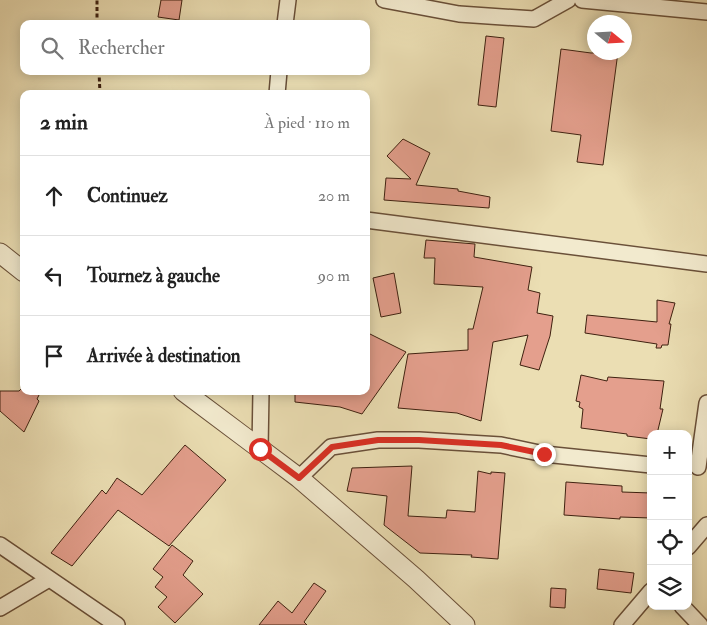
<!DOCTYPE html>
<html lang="fr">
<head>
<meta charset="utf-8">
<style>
	:root { --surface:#fff; --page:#f6f6f6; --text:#222; --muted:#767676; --line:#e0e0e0 }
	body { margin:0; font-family:"IM FELL Double Pica",serif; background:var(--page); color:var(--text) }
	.controls { position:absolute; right:15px; bottom:15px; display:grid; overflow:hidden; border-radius:10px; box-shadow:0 2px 12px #0003 }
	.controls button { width:45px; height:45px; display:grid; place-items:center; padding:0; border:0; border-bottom:1px solid var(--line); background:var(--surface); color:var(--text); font:25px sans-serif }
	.compass { position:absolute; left:587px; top:15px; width:45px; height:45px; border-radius:50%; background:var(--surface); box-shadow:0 2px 12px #0003; rotate:108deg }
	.stop { position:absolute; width:15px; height:15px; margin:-11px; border:4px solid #d93025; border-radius:50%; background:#fff }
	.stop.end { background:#d93025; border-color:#fff; box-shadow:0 1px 5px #0008 }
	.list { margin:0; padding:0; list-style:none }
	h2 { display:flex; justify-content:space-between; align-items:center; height:65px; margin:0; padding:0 20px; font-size:21px }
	h2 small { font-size:16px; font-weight:400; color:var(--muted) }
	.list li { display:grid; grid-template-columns:32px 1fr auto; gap:15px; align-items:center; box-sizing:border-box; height:80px; padding:0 20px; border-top:1px solid var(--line) }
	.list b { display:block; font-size:19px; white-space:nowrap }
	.list em { font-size:16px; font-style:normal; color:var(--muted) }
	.icon { flex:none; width:28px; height:28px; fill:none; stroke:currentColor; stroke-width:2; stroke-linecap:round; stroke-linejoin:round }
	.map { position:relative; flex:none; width:707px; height:625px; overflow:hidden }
	.search { position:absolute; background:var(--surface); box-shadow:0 2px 12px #0003; left:20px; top:20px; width:350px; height:55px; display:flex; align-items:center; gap:12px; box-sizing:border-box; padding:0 18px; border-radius:10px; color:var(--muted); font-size:19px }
	.panel { position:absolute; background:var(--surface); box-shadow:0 2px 12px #0003; left:20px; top:90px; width:350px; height:305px; border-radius:10px }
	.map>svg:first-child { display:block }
</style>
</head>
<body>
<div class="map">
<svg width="707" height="625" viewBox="0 0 707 625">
	<rect width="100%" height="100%" fill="#ebdeb3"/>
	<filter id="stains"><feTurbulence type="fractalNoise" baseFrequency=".004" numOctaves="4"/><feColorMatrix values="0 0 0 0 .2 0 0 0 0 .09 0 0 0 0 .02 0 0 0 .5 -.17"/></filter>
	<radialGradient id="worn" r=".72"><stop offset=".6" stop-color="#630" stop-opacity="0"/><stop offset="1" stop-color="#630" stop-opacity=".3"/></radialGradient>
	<path fill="#e49f8d" stroke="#3f2110" d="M161 0H182L179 20 158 17Z
		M486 36 504 38 496 107 478 105Z
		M561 49 591 53 618 52 603 165 577 162 581 135 551 131Z
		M403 139 430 153 416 185 458 189V191L490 197 489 208 384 200 386 178 411 179 387 156Z
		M426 240 475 244 474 257 532 267 528 290 540 293 537 313 553 316 550 336 539 370 520 365 528 335 493 342 481 421 457 413 398 408 408 354 468 350V329H473L483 287 434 284 435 258H424Z
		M394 273 401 313 381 317 373 278Z
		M657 300 675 303 669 324H671L668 345H662L661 348H656L657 344 585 333 587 315 657 322Z
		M366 332 406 352 362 414 340 407 295 402V391H366Z
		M581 375 607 381 608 377 664 381 660 409H663L657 434H651V439L627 436V434L581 428 583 409 579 407 580 402 576 401Z
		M23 387 24 391H41L37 399 39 401 24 432 0 411V391H19Z
		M185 445 226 480 169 546 118 510 72 566 51 553 102 490 106 494 117 478 142 495Z
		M412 466 408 516 446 518 447 510 475 512 478 471 491 474V472L505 473 498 559 471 557 472 555 420 553 384 525 387 496 347 491 352 468Z
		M566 482 622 486V492L651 493V518L620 517V519L564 515Z
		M172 545 193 561 183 575 203 594 175 623 158 607 167 597 155 587 163 577 153 569Z
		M599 569 634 573 631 593 597 589Z
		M314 583 326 591 304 622 307 625H259L278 601 292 613Z
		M551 588 566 589 565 608 550 607Z"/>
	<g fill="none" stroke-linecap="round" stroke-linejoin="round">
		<defs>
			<path id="minor" d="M384 0 459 14 534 19 568 0
				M582 0 707 12
				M285 24 288 0
				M277 94 279 71
				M366 220 707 264
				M260 449 261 391
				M698 467 707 403
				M299 478 331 447 378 440H419L501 445 544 454 651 465
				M0 545 117 625
				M688 547 707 525
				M682 606 700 625
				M0 608 49 579
				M622 625 651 591"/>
			<path id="tertiary" d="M0 253 24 272
				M183 391 299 478 416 579 465 625"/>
		</defs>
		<use href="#minor" stroke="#6a5039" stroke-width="18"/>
		<use href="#tertiary" stroke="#6a5039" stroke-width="21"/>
		<path stroke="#3f2110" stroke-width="3" stroke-dasharray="4 2.5" stroke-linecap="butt" d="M97 24V0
			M99 71 100 94"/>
		<use href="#minor" stroke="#f2eace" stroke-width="15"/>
		<use href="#tertiary" stroke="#f2eace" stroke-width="19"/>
	</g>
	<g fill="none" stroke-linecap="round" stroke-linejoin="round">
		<path stroke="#d93025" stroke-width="6" d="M260 449 299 478 332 447 378 440H419L501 445 544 454"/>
	</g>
	<rect width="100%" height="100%" filter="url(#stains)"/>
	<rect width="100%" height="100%" fill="url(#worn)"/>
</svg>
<div class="controls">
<button>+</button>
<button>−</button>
<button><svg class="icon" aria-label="locate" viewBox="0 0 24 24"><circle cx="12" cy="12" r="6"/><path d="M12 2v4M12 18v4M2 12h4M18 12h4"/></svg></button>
<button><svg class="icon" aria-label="layers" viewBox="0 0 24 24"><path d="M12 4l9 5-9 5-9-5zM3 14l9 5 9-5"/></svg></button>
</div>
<svg class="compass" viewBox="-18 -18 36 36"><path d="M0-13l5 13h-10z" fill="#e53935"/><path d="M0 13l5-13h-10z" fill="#767676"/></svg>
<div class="stop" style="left:260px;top:449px"></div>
<div class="stop end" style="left:544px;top:454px"></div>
<div class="search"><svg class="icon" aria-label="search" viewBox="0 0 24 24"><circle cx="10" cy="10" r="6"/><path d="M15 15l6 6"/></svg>Rechercher</div>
<section class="panel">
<h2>2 min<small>À pied · 110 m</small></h2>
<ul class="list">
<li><svg class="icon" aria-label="ahead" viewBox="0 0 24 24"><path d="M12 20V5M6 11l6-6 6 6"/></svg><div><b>Continuez</b></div><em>20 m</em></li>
<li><svg class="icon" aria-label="left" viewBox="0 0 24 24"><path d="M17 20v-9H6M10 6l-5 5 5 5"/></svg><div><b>Tournez à gauche</b></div><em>90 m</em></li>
<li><svg class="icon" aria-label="arrive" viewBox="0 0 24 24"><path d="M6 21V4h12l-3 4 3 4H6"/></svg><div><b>Arrivée à destination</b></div></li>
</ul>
</section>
</div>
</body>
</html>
